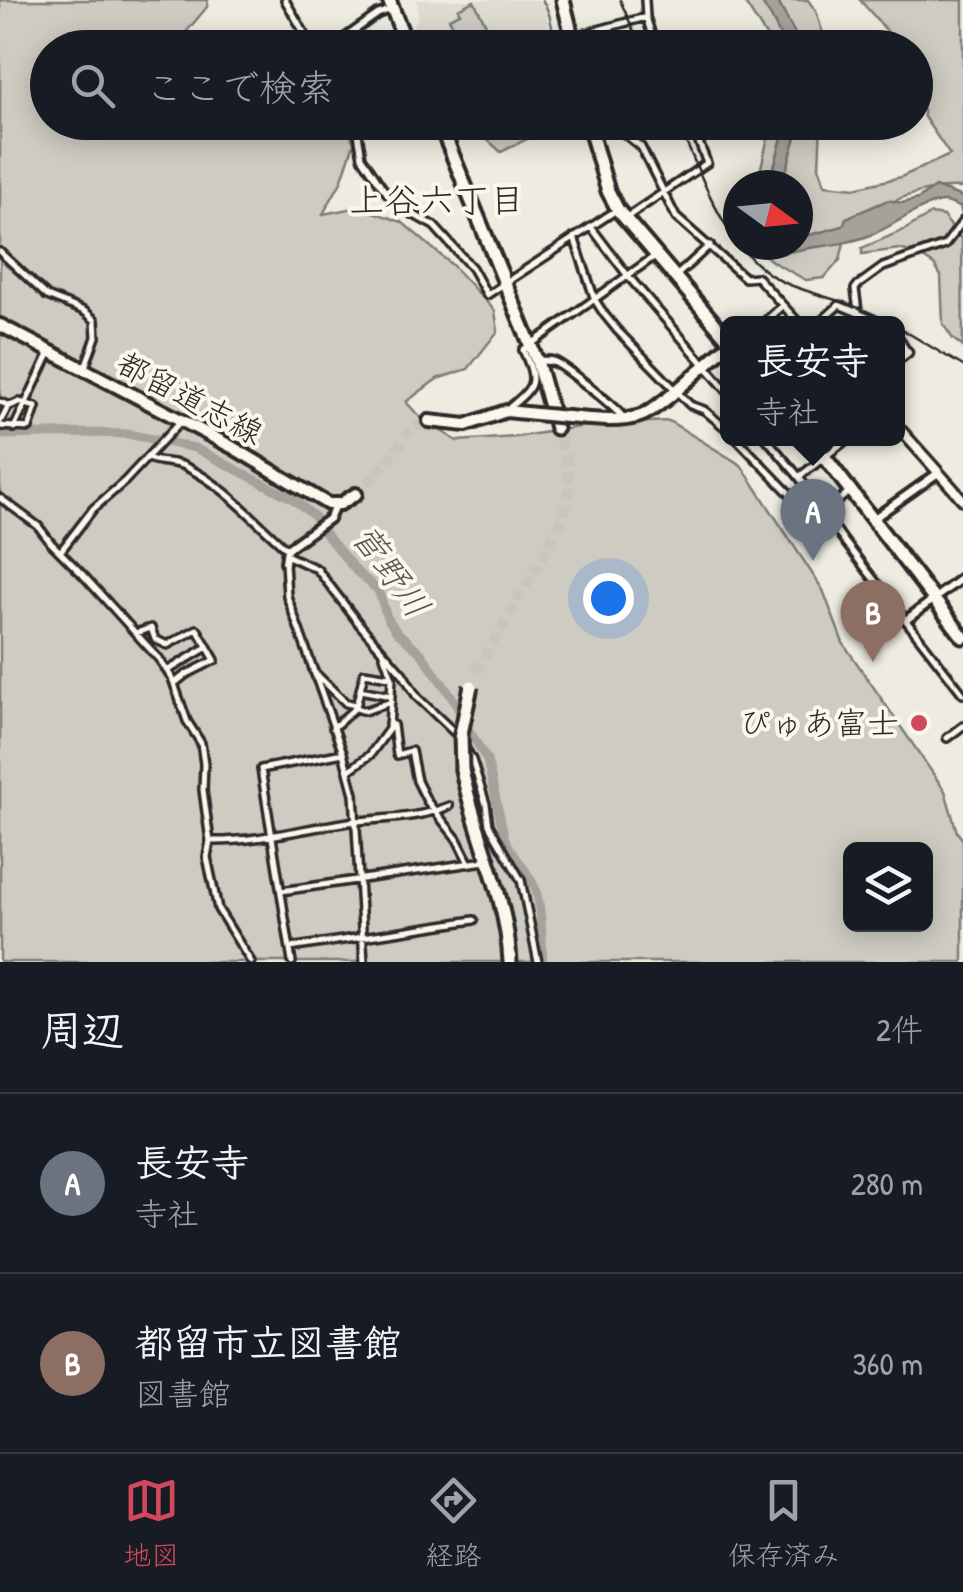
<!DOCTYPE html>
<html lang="ja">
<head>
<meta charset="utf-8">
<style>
	:root { --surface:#171b24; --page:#242831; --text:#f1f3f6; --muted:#9ea1a6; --line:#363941; --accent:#d1495b }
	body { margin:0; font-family:"Patrick Hand","Klee One",sans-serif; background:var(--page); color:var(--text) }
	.controls { position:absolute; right:30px; bottom:30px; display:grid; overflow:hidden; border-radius:15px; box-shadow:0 5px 25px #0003 }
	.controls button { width:90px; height:90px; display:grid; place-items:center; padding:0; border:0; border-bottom:2px solid var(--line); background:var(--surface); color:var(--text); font:50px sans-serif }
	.compass { position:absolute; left:723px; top:170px; width:90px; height:90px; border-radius:50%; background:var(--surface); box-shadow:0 5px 25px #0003; rotate:105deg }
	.you { position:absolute; left:608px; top:598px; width:35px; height:35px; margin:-25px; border:8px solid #fff; border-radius:50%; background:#1a73e8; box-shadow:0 0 0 15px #1a73e833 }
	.badge { display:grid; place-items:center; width:65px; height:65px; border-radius:50%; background:var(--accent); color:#fff; font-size:32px; font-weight:700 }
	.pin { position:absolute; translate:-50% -82px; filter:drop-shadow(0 2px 5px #0008) }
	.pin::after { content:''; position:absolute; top:52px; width:35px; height:30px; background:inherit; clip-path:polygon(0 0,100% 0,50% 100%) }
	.popup { position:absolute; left:720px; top:316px; width:185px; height:130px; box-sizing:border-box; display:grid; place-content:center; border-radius:15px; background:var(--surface); filter:drop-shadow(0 2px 8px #0005); font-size:32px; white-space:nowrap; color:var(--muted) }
	.popup b { font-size:38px; color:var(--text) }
	.popup::after { content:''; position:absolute; left:50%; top:100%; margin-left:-20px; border:20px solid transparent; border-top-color:var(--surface) }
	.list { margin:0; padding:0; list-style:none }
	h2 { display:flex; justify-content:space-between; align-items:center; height:130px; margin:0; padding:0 40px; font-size:42px }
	h2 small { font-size:32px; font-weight:400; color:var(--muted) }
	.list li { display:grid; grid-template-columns:65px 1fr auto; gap:30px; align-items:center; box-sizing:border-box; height:180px; padding:0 40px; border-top:2px solid var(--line) }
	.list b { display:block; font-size:38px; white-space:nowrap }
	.list p { margin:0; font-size:32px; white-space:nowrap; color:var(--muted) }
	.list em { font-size:32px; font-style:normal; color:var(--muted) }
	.icon { flex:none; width:55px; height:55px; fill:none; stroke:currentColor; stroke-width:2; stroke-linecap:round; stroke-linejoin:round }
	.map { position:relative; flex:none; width:963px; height:962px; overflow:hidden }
	.search { position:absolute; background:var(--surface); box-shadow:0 5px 25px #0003; left:30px; right:30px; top:30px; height:110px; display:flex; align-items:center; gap:25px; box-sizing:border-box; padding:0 35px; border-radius:55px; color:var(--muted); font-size:38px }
	.sheet { height:490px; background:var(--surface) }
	nav { display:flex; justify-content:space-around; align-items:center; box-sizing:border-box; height:140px; border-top:2px solid var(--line); background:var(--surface); font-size:28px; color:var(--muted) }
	nav a { display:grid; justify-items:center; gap:5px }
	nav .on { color:var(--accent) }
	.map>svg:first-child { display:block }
</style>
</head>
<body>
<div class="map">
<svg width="963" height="962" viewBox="0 0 963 962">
	<rect width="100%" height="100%" fill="#eeebe0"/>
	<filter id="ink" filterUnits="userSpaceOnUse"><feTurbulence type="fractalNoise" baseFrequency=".01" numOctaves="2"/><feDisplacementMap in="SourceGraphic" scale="20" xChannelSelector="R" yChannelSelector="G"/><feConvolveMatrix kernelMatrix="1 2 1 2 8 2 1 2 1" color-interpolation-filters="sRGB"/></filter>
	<g filter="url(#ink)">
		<path fill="#dedbd1" d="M417 0H539L545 7 549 31 556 47H419L411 30 418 16Z"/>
		<path fill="#cecbc2" stroke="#7c7b76" stroke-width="2.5" fill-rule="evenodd" d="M0 0H208L207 7 187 31 190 47 48 48V122L346 123 354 143 341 182 323 214 359 207 402 222 452 265 495 311 498 331 468 369 437 379 406 402 420 417 457 441 516 437 591 425 669 421 741 465 823 590 843 643 945 791 957 832 963 840V962H0ZM850 849H926V924H850Z
			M743 0H808L816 11 827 47H773Z
			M860 0H963V188C921 185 881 204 848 226L840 260 824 278 806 280 773 262 752 245H798V185H757L769 133 776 123H821L819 167 825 185 855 188 901 177 950 155 924 117 916 78V48L901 47Z
			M474 1 492 37 473 46 471 43 464 47 449 18 460 13 458 9Z
			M474 123H547L549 128 501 152 472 126Z
			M931 214 943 216 962 240 963 347 953 339 943 324 941 276 934 265 917 254 899 249 862 254V248L904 230Z"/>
		<path fill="#a4a29a" stroke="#74726e" stroke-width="2.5" d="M760 0H777L802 47H786L771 17Z
			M786 123H800L782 185H769Z
			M935 187 963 197V218L960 207C955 206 950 202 945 202 925 201 892 227 873 234 843 247 811 245 781 254L772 251 770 245H798V238L843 226 846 218 888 200 902 203 918 199Z"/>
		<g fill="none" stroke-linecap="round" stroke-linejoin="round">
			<path stroke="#74726e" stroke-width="2.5" d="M542 0C552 12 551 33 558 48
				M771 288 805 324
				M906 430 923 448
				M927 453 932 458"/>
			<path stroke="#a4a29a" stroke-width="9" d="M0 435 89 433 128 434 195 448 293 499 314 516 322 530 357 572 378 590 387 617 396 631 421 653 454 700 464 722 487 760 505 839C513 857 528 870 535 888 543 911 541 938 543 962"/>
			<path stroke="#c7c5bc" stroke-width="10" stroke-dasharray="10 5" stroke-linecap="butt" d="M356 494 389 460 411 429 429 421"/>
			<path stroke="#c7c5bc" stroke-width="11" stroke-dasharray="11 5.5" stroke-linecap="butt" d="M476 673 561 522C574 485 569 464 556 428"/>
			<defs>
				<path id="minor" d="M285 0 313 48
					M645 0 646 17 656 48
					M572 37 646 17
					M330 48 378 14 389 10
					M356 122 362 157 382 187 398 206 434 226 472 268 487 295 615 211
					M610 122 641 147 676 217 745 278 757 277 800 324
					M627 217 707 163 691 122
					M591 227 628 276 728 392
					M574 237 595 300 604 314 617 330 690 405 704 410 728 430
					M0 252 47 296 84 311 95 320 96 337 85 367
					M675 277 710 245
					M858 311 855 289 858 285 883 267 945 245 963 221
					M762 324 782 306
					M818 324 839 305 884 324
					M898 336 907 352
					M0 402 10 406 19 402 36 407 29 428 0 426
					M509 408C535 386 538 383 523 350L655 256
					M0 422 9 405
					M14 428 50 352
					M736 438 813 518 816 519 850 491
					M766 438 799 477 844 541 963 694
					M148 458C160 464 173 460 186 467 226 486 254 521 287 549
					M799 477 849 438
					M0 498 38 526 51 543 83 575 159 659 172 678 187 721 201 743 204 764 203 790 210 841 207 857 218 909 251 962
					M60 552 93 509 125 481 180 422
					M286 555 317 569 360 625 403 674 417 697 457 735
					M285 562 287 596 343 753 354 794 364 962
					M136 633 151 628 155 639 167 645 197 629 215 660 185 675 175 683
					M167 671 207 647
					M313 671 346 703 356 705
					M360 690 391 696
					M356 708 365 711 391 702
					M389 724 393 725 397 755 411 751 417 781 427 801 457 839 469 863
					M333 728 356 707 364 673 390 677
					M947 738 963 726
					M463 744 472 760 486 804 489 825 521 880 538 962
					M348 771 370 755 389 729 392 678 384 656
					M210 841C259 842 308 827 357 821 388 818 420 818 449 806
					M281 891 485 861
					M290 948 474 920
					M292 962 261 769 343 753"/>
				<path id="tertiary" d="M538 361C544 361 549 360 554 362 563 365 618 409 623 418
					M873 519 938 473
					M285 562 287 549 330 518 335 505
					M906 620 963 577"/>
				<path id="secondary" d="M898 359 907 352
					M898 427 963 500"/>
				<path id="primary" d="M0 325 232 447 328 504H340L356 494
					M567 417C590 419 619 423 640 416 659 410 710 360 728 345
					M429 421 466 425 506 411 536 414"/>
				<path id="trunk" d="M389 0 408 48
					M563 0 575 48
					M439 122 537 361 556 428
					M588 122 608 191 618 210 728 339
					M810 438 963 637
					M462 770C475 835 507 895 510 962"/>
			</defs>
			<use href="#minor" stroke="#2b2b2b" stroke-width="12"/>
			<use href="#tertiary" stroke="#2b2b2b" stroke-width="14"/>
			<use href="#secondary" stroke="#2b2b2b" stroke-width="15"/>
			<use href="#primary" stroke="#2b2b2b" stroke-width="18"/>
			<use href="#trunk" stroke="#2b2b2b" stroke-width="19"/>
			<use href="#minor" stroke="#fbf7ec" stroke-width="5"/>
			<use href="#tertiary" stroke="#fbf7ec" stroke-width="6"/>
			<use href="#secondary" stroke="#fbf7ec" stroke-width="8"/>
			<use href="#primary" stroke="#fbf7ec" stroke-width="10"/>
			<use href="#trunk" stroke="#fbf7ec" stroke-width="11"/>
			<path stroke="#2b2b2b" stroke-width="2.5" d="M620 0 641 48
				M677 122C704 179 728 261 790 285 824 298 860 304 892 324
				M898 327 963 366"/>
			<defs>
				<path id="primary-bridge" d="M536 414 567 417"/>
				<path id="trunk-bridge" d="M462 770 461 734 471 686"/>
			</defs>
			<use href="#primary-bridge" stroke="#2b2b2b" stroke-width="18" stroke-linecap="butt"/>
			<use href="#trunk-bridge" stroke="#2b2b2b" stroke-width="19" stroke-linecap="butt"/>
			<use href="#primary-bridge" stroke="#fbf7ec" stroke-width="10"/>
			<use href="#trunk-bridge" stroke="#fbf7ec" stroke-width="11"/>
		</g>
	</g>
	<circle fill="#d1495b" stroke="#fbf7ec" stroke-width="4" cx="919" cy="723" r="10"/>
	<g text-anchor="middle" stroke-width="8" stroke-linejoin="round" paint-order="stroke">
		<g font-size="32" fill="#2b2b2b" stroke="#fbf7ec">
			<text transform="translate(190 398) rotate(28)" y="11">都留道志線</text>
		</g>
		<g font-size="32" fill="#2b2b2b" stroke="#fbf7ec" text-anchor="end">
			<text x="899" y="734">ぴゅあ富士</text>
		</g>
		<g font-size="35" fill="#2b2b2b" stroke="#fbf7ec">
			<text x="437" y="212">上谷六丁目</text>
		</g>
		<g font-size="35" font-style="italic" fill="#555552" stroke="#fbf7ec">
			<text transform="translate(391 571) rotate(54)" y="12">菅野川</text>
		</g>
	</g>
</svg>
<div class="controls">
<button><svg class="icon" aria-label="layers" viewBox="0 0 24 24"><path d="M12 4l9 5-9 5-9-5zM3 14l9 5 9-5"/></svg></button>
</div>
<svg class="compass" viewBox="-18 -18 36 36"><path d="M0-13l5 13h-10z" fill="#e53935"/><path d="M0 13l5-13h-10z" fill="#9ea1a6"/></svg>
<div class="you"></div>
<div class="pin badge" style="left:813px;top:561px;background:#6b7280">A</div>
<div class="popup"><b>長安寺</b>寺社</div>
<div class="pin badge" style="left:873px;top:662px;background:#8d6e63">B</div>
<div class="search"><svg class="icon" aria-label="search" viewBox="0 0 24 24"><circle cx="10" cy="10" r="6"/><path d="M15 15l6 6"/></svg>ここで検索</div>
</div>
<section class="sheet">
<h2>周辺<small>2件</small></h2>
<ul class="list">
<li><span class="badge" style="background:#6b7280">A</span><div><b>長安寺</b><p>寺社</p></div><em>280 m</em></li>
<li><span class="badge" style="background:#8d6e63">B</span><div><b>都留市立図書館</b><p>図書館</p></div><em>360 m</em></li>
</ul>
</section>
<nav>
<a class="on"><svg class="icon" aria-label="map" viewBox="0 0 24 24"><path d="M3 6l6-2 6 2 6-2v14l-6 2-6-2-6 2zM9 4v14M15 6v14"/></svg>地図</a>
<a><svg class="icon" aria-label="directions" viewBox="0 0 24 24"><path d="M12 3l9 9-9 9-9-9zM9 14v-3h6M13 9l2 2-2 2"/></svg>経路</a>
<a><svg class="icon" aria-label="saved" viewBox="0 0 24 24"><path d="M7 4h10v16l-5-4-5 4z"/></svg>保存済み</a>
</nav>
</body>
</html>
